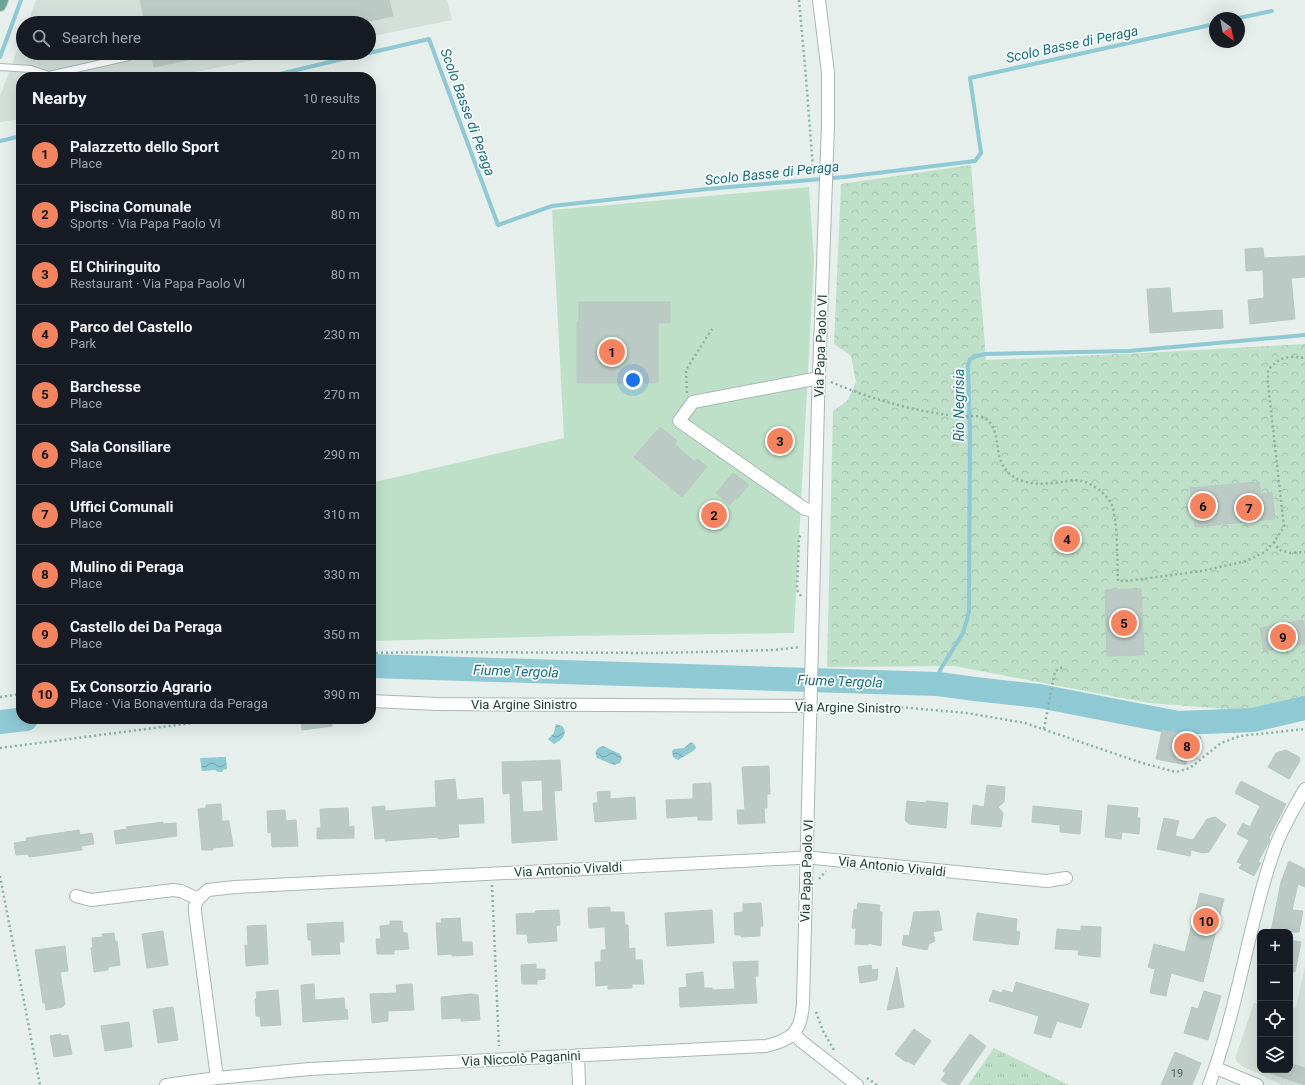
<!DOCTYPE html>
<html lang="en">
<head>
<meta charset="utf-8">
<style>
	:root { --surface:#171b24; --page:#242831; --text:#f1f3f6; --muted:#9ea1a6; --line:#363941; --accent:#f4845f }
	body { margin:0; font-family:Roboto,sans-serif; background:var(--page); color:var(--text) }
	.controls { position:absolute; right:12px; bottom:12px; display:grid; overflow:hidden; border-radius:8px; box-shadow:0 4px 16px #0002 }
	.controls button { width:36px; height:36px; display:grid; place-items:center; padding:0; border:0; border-bottom:1px solid var(--line); background:var(--surface); color:var(--text); font:20px sans-serif }
	.compass { position:absolute; left:1209px; top:12px; width:36px; height:36px; border-radius:50%; background:var(--surface); box-shadow:0 4px 16px #0002; rotate:148deg }
	.you { position:absolute; left:633px; top:380px; width:14px; height:14px; margin:-10px; border:3px solid #fff; border-radius:50%; background:#1a73e8; box-shadow:0 0 0 6px #1a73e833 }
	.badge { display:grid; place-items:center; width:26px; height:26px; border-radius:50%; background:var(--accent); color:#111; font-size:13px; font-weight:700 }
	.pin { position:absolute; translate:-50% -50%; border:2px solid #fff; box-shadow:0 1px 4px #0006 }
	.list { margin:0; padding:0; list-style:none }
	h2 { display:flex; justify-content:space-between; align-items:center; height:52px; margin:0; padding:0 16px; font-size:17px }
	h2 small { font-size:13px; font-weight:400; color:var(--muted) }
	.list li { display:grid; grid-template-columns:26px 1fr auto; gap:12px; align-items:center; box-sizing:border-box; height:60px; padding:0 16px; border-top:1px solid var(--line) }
	.list b { display:block; font-size:15px; white-space:nowrap }
	.list p { margin:0; font-size:13px; white-space:nowrap; color:var(--muted) }
	.list em { font-size:13px; font-style:normal; color:var(--muted) }
	.icon { flex:none; width:22px; height:22px; fill:none; stroke:currentColor; stroke-width:2; stroke-linecap:round; stroke-linejoin:round }
	.map { position:relative; flex:none; width:1305px; height:1085px; overflow:hidden }
	.search { position:absolute; background:var(--surface); box-shadow:0 4px 16px #0002; left:16px; top:16px; width:360px; height:44px; display:flex; align-items:center; gap:10px; box-sizing:border-box; padding:0 14px; border-radius:22px; color:var(--muted); font-size:15px }
	.panel { position:absolute; background:var(--surface); box-shadow:0 4px 16px #0002; left:16px; top:72px; width:360px; height:652px; border-radius:16px }
	.map>svg:first-child { display:block }
</style>
</head>
<body>
<div class="map">
<svg width="1305" height="1085" viewBox="0 0 1305 1085">
	<defs>
		<pattern id="grass-tufts" width="24" height="20" patternUnits="userSpaceOnUse"><rect width="24" height="20" fill="#bfe0c8"/><path d="M3 7l-1-3M5 7V3M7 7l1-3M15 17l-1-3M17 17v-4M19 17l1-3" fill="none" stroke="#a4c1ad"/></pattern>
		<pattern id="forest-crowns" width="20" height="18" patternUnits="userSpaceOnUse"><rect width="20" height="18" fill="#bfe0c8"/><path d="M2 6a3 3 0 1 1 6 0M12 15a3 3 0 1 1 6 0" fill="none" stroke="#a4c1ad"/></pattern>
		<pattern id="water-waves" width="16" height="10" patternUnits="userSpaceOnUse"><rect width="16" height="10" fill="#8ec9d4"/><path d="M0 5q4-4 8 0t8 0" fill="none" stroke="#74a5ad"/></pattern>
	</defs>
	<rect width="100%" height="100%" fill="#e6efeb"/>
	<path fill="#d4dfda" d="M36 0H447L452 20 369 37V23H28Z
		M23 35V53H289L171 77H21V119L0 122V96Z
		M1305 966V1085H1282L1242 1066 1237 1062 1235 1058 1254 1003 1260 1004V1070H1290V1007L1296 1008Z"/>
	<path fill="url(#grass-tufts)" d="M994 1048 1069 1085H968Z"/>
	<path fill="url(#forest-crowns)" d="M971 165 986 360 1144 353 1305 344V700L1253 711 1149 703 954 666 827 667 833 411 848 400 856 382 851 356 834 344 841 184Z"/>
	<path fill="#bfe0c8" d="M809 187 814 260 794 633 570 636 371 641V483L564 438 552 210Z"/>
	<path fill="url(#water-waves)" d="M556 724 562 726C569 735 561 740 554 744L548 739 554 733Z
		M691 742 695 745 696 748 693 751 678 760 673 757 672 751 674 749 684 748Z
		M603 746 620 754 622 758 620 763 614 765 597 758C594 752 596 748 603 746Z
		M226 757 227 769 223 770 222 772H218L215 770 202 771 200 758Z"/>
	<g fill="none" stroke-linecap="round" stroke-linejoin="round">
		<path stroke="#8ec9d4" stroke-width="4" d="M1239 18 1272 11
			M369 53 429 39 498 225 552 206 707 189 844 177 975 161 981 153 970 78 1215 24
			M0 57 21 0
			M267 77 368 53
			M0 141 21 136
			M938 684 940 670 963 633 969 612 970 432 968 366 970 359 976 356 986 354 1129 351 1305 335"/>
		<path stroke="#8ec9d4" stroke-width="24" d="M371 666 938 684 975 689 1039 696 1178 723 1253 720 1305 708
			M0 722 26 719"/>
	</g>
	<path fill="#bbcac4" stroke="#b8c9c2" fill-rule="evenodd" d="M140 0H389L393 16 361 23H145Z
		M151 53H196V58L154 67Z
		M1263 248 1264 258 1305 256V277L1291 278 1295 319 1250 324 1248 300 1264 298 1263 270 1246 271 1245 249Z
		M1170 288 1172 313 1222 310 1223 328 1150 333 1147 289Z
		M579 302H670V323H658V383H577V322H579Z
		M660 427 677 441 674 444 695 462 697 459 707 467 682 497 634 457Z
		M774 436H784L785 446H774Z
		M733 473 749 485 737 499 735 498 730 505 716 493Z
		M1259 482 1261 494 1272 492 1275 519 1195 527 1190 488Z
		M1141 589 1144 655 1107 656 1105 590Z
		M1303 620 1305 630V644L1264 651 1260 628Z
		M301 719H332V726L302 730Z
		M1162 730 1201 737 1197 759 1187 757 1186 765 1156 759Z
		M1286 750 1299 757 1300 761 1289 779 1268 767 1276 753Z
		M560 760 562 790 554 791 557 840 512 843 510 793 503 794 502 762ZM542 780 543 811 523 812 521 781Z
		M769 766 770 794H767V808H764L765 823 738 824 737 810H745L742 767Z
		M455 779 457 800 483 798 484 823 458 824 459 837 438 839V837L385 841V838L375 839 372 807 385 806V811L436 807 435 781Z
		M1241 781 1286 804 1269 838 1270 840 1258 862 1261 863 1254 876 1239 868 1242 864 1237 862 1249 840 1237 834 1243 823 1250 827 1260 806 1235 793Z
		M711 783 712 820H698V816L667 818 666 800 693 799V784Z
		M987 785 1005 787 1004 802 998 807 1003 813 1001 827 971 824 973 805 984 807Z
		M610 791V799L635 797 636 819 595 822 593 803H598L597 792Z
		M907 801 926 803V801L948 803 946 828 909 824 905 820Z
		M221 804 222 821H229L233 846 213 848V850H202L198 809 206 808V805Z
		M1108 805 1138 808 1137 818H1140L1139 834 1122 832 1121 839 1105 837Z
		M1033 806 1082 811 1080 834 1060 832V825L1032 822Z
		M348 808 349 827 354 826V838L317 839V828H321L320 809Z
		M285 810 286 821 296 820 298 846 272 847 271 832 268 833 267 811Z
		M1215 817 1226 825 1209 852 1203 853 1191 850 1190 856 1157 849 1164 818 1179 821 1175 836 1193 840 1207 819Z
		M163 822V824L176 823 177 836 116 844 114 831 127 829 126 827Z
		M79 830 80 835 92 833 94 844 81 846 82 850 29 857 28 854 16 855 14 843 27 841 26 838Z
		M1289 861 1305 869V887L1298 884 1292 910 1303 911 1299 932H1271L1281 882Z
		M1200 893 1224 899 1203 982 1171 973 1166 996 1150 993 1155 969 1148 967 1154 944 1185 952Z
		M761 903 763 926H760V936L741 937V935H735L734 913 743 912V904Z
		M858 903 880 905 879 912H882L881 946 868 943V945L855 944 856 928H852L854 909 857 910Z
		M610 907V912H624L625 925H628L629 949 635 948V960H642L644 984H632V988L608 989V985L596 986 595 962H601V950H606L605 927 589 928 588 908Z
		M559 910 560 925 556 926 557 941 528 943 527 934H517L516 914 536 913 535 911Z
		M712 910 714 943 667 946 665 913Z
		M939 911 942 930 933 932 935 941 929 944 927 950 902 945 904 935 909 936 914 912Z
		M977 913 1017 919 1016 931 1020 932 1018 945 973 940Z
		M460 918 462 942H472L473 955 452 956V954L438 955 436 923H442L441 919Z
		M390 921H402L403 933H407L409 949 394 950V954H377L376 939H381L380 926 390 925Z
		M343 922 344 942H339L340 954 312 955 311 940H308L307 924Z
		M266 925 268 964 246 966 245 945H248L247 926Z
		M1081 926 1101 927 1100 957 1078 955 1079 950 1055 949 1057 929 1081 931Z
		M163 931 168 965 147 968 142 934Z
		M114 933 115 941H117L120 965 108 967V970L94 972 91 948 93 947 92 938 103 937 102 934Z
		M1290 940 1301 942 1295 972 1290 971Z
		M65 946 68 971 60 972 65 1004 62 1007 46 1010 45 1003H43L35 950Z
		M758 961V976H755L757 1003 680 1007 679 988 687 987 686 974 703 972 704 988H712V990L735 989 733 962Z
		M536 964V969H545V979L537 980V984H522L521 965Z
		M871 965 872 970 878 969 877 980 860 983 858 967Z
		M897 967 904 1007 887 1010Z
		M1016 982 1089 1004 1081 1028 1057 1021 1051 1038 1034 1033 1039 1016 989 1001 993 990 1002 993 1003 990 1013 993Z
		M314 984 315 1000 344 998 345 1009H347L348 1019 303 1022 301 985Z
		M412 984 414 1010 388 1011V1021L372 1023 370 994 397 993 396 985Z
		M278 990 281 1025 261 1026 260 1016H256L255 999 257 998 256 992Z
		M1204 991 1221 996 1208 1040 1184 1033 1192 1007 1198 1009Z
		M471 994 478 995 480 1020 461 1021V1018L442 1019 441 997Z
		M173 1007 178 1040 158 1043 153 1010Z
		M129 1022 132 1047 105 1051 101 1026Z
		M914 1029 931 1041 914 1065 907 1061 906 1062 895 1054Z
		M61 1034V1036L68 1035 72 1054 54 1057 50 1036Z
		M970 1034 986 1046 959 1085H949L941 1080 946 1073 943 1071Z
		M1175 1052 1201 1063 1192 1085H1161Z
		M1290 1063 1305 1068V1085L1267 1072V1070H1290Z"/>
	<g fill="none" stroke-linecap="round" stroke-linejoin="round">
		<defs>
			<path id="lane" d="M0 67 31 69 49 75 129 57"/>
			<path id="street" d="M815 511 805 509 679 421 693 402 819 378
				M371 701 438 704 811 706
				M76 896 91 900 173 890 181 891 198 899 208 890 235 887 798 858H814L1047 881 1066 878
				M198 899 195 906V912L217 1078
				M794 1034 801 1041 857 1085
				M578 1055 579 1085
				M1216 1068 1257 1085
				M166 1085 217 1078 309 1069 766 1046C792 1040 801 1032 803 1004L818 403 828 125V73L819 0"/>
			<path id="secondary" d="M1209 1085C1228 1035 1240 977 1253 924 1260 896 1267 867 1278 840 1286 822 1295 806 1305 789"/>
			<path id="primary" d="M0 5 2 0"/>
		</defs>
		<use href="#lane" stroke="#a8b8b2" stroke-width="8"/>
		<use href="#street" stroke="#a8b8b2" stroke-width="14"/>
		<use href="#secondary" stroke="#a4bbb3" stroke-width="14"/>
		<use href="#primary" stroke="#c2cac8" stroke-width="14"/>
		<path stroke="#86b3a5" stroke-width="2.5" stroke-dasharray="2 3" stroke-linecap="butt" d="M799 0 806 78 813 169
			M831 382C866 397 903 408 941 414 947 415 953 416 959 416 967 417 980 414 986 419 1005 434 989 461 1014 477 1029 486 1044 484 1061 482 1068 481 1075 479 1082 481 1094 484 1107 495 1112 505 1118 520 1117 563 1118 581H1127L1202 571 1246 561 1265 552 1274 542 1284 527 1268 384V370C1281 356 1287 356 1305 358
			M687 393 686 370 712 329
			M1274 542 1279 550 1291 553 1305 552
			M801 596 797 590 799 538 802 533
			M371 653 437 652 658 653 774 650 800 647
			M0 697 21 694
			M821 708 898 707 967 713 1025 723 1142 763 1176 772 1190 768 1221 743 1240 736 1305 729
			M1044 729 1055 671 1065 666
			M0 748 223 719
			M0 876 40 1085
			M819 879 826 871
			M492 885 499 1046
			M816 1012 823 1031 834 1050
			M867 1078 877 1085"/>
		<use href="#lane" stroke="#fff" stroke-width="6"/>
		<use href="#street" stroke="#fff" stroke-width="12"/>
		<use href="#secondary" stroke="#fff" stroke-width="12"/>
		<use href="#primary" stroke="#6aa596" stroke-width="12"/>
	</g>
	<g text-anchor="middle" stroke-width="3.5" stroke-linejoin="round" paint-order="stroke">
		<g font-size="11" fill="#4a645c">
			<text x="1177" y="1077">19</text>
		</g>
		<g font-size="13" fill="#24423a" stroke="#f7fbf9">
			<text transform="translate(820 346) rotate(-88)" y="5">Via Papa Paolo VI</text>
			<text x="524" y="709">Via Argine Sinistro</text>
			<text transform="translate(848 707) rotate(1)" y="5">Via Argine Sinistro</text>
			<text transform="translate(892 866) rotate(6)" y="5">Via Antonio Vivaldi</text>
			<text transform="translate(568 869) rotate(-3)" y="5">Via Antonio Vivaldi</text>
			<text transform="translate(806 871) rotate(-88)" y="5">Via Papa Paolo VI</text>
			<text transform="translate(521 1058) rotate(-3)" y="5">Via Niccolò Paganini</text>
		</g>
		<g font-size="14" font-style="italic" fill="#1c6f80" stroke="#f7fbf9">
			<text transform="translate(1072 44) rotate(-12)" y="5">Scolo Basse di Peraga</text>
			<text transform="translate(468 112) rotate(70)" y="5">Scolo Basse di Peraga</text>
			<text transform="translate(772 173) rotate(-6)" y="5">Scolo Basse di Peraga</text>
			<text transform="translate(959 405) rotate(-90)" y="5">Rio Negrisia</text>
			<text transform="translate(516 671) rotate(2)" y="5">Fiume Tergola</text>
			<text transform="translate(840 681) rotate(2)" y="5">Fiume Tergola</text>
		</g>
	</g>
</svg>
<div class="controls">
<button>+</button>
<button>−</button>
<button><svg class="icon" aria-label="locate" viewBox="0 0 24 24"><circle cx="12" cy="12" r="6"/><path d="M12 2v4M12 18v4M2 12h4M18 12h4"/></svg></button>
<button><svg class="icon" aria-label="layers" viewBox="0 0 24 24"><path d="M12 4l9 5-9 5-9-5zM3 14l9 5 9-5"/></svg></button>
</div>
<svg class="compass" viewBox="-18 -18 36 36"><path d="M0-13l5 13h-10z" fill="#e53935"/><path d="M0 13l5-13h-10z" fill="#9ea1a6"/></svg>
<div class="you"></div>
<div class="pin badge" style="left:612px;top:352px">1</div>
<div class="pin badge" style="left:714px;top:515px">2</div>
<div class="pin badge" style="left:780px;top:441px">3</div>
<div class="pin badge" style="left:1067px;top:539px">4</div>
<div class="pin badge" style="left:1124px;top:623px">5</div>
<div class="pin badge" style="left:1203px;top:506px">6</div>
<div class="pin badge" style="left:1249px;top:508px">7</div>
<div class="pin badge" style="left:1187px;top:746px">8</div>
<div class="pin badge" style="left:1283px;top:637px">9</div>
<div class="pin badge" style="left:1206px;top:921px">10</div>
<div class="search"><svg class="icon" aria-label="search" viewBox="0 0 24 24"><circle cx="10" cy="10" r="6"/><path d="M15 15l6 6"/></svg>Search here</div>
<section class="panel">
<h2>Nearby<small>10 results</small></h2>
<ul class="list">
<li><span class="badge">1</span><div><b>Palazzetto dello Sport</b><p>Place</p></div><em>20 m</em></li>
<li><span class="badge">2</span><div><b>Piscina Comunale</b><p>Sports · Via Papa Paolo VI</p></div><em>80 m</em></li>
<li><span class="badge">3</span><div><b>El Chiringuito</b><p>Restaurant · Via Papa Paolo VI</p></div><em>80 m</em></li>
<li><span class="badge">4</span><div><b>Parco del Castello</b><p>Park</p></div><em>230 m</em></li>
<li><span class="badge">5</span><div><b>Barchesse</b><p>Place</p></div><em>270 m</em></li>
<li><span class="badge">6</span><div><b>Sala Consiliare</b><p>Place</p></div><em>290 m</em></li>
<li><span class="badge">7</span><div><b>Uffici Comunali</b><p>Place</p></div><em>310 m</em></li>
<li><span class="badge">8</span><div><b>Mulino di Peraga</b><p>Place</p></div><em>330 m</em></li>
<li><span class="badge">9</span><div><b>Castello dei Da Peraga</b><p>Place</p></div><em>350 m</em></li>
<li><span class="badge">10</span><div><b>Ex Consorzio Agrario</b><p>Place · Via Bonaventura da Peraga</p></div><em>390 m</em></li>
</ul>
</section>
</div>
</body>
</html>
